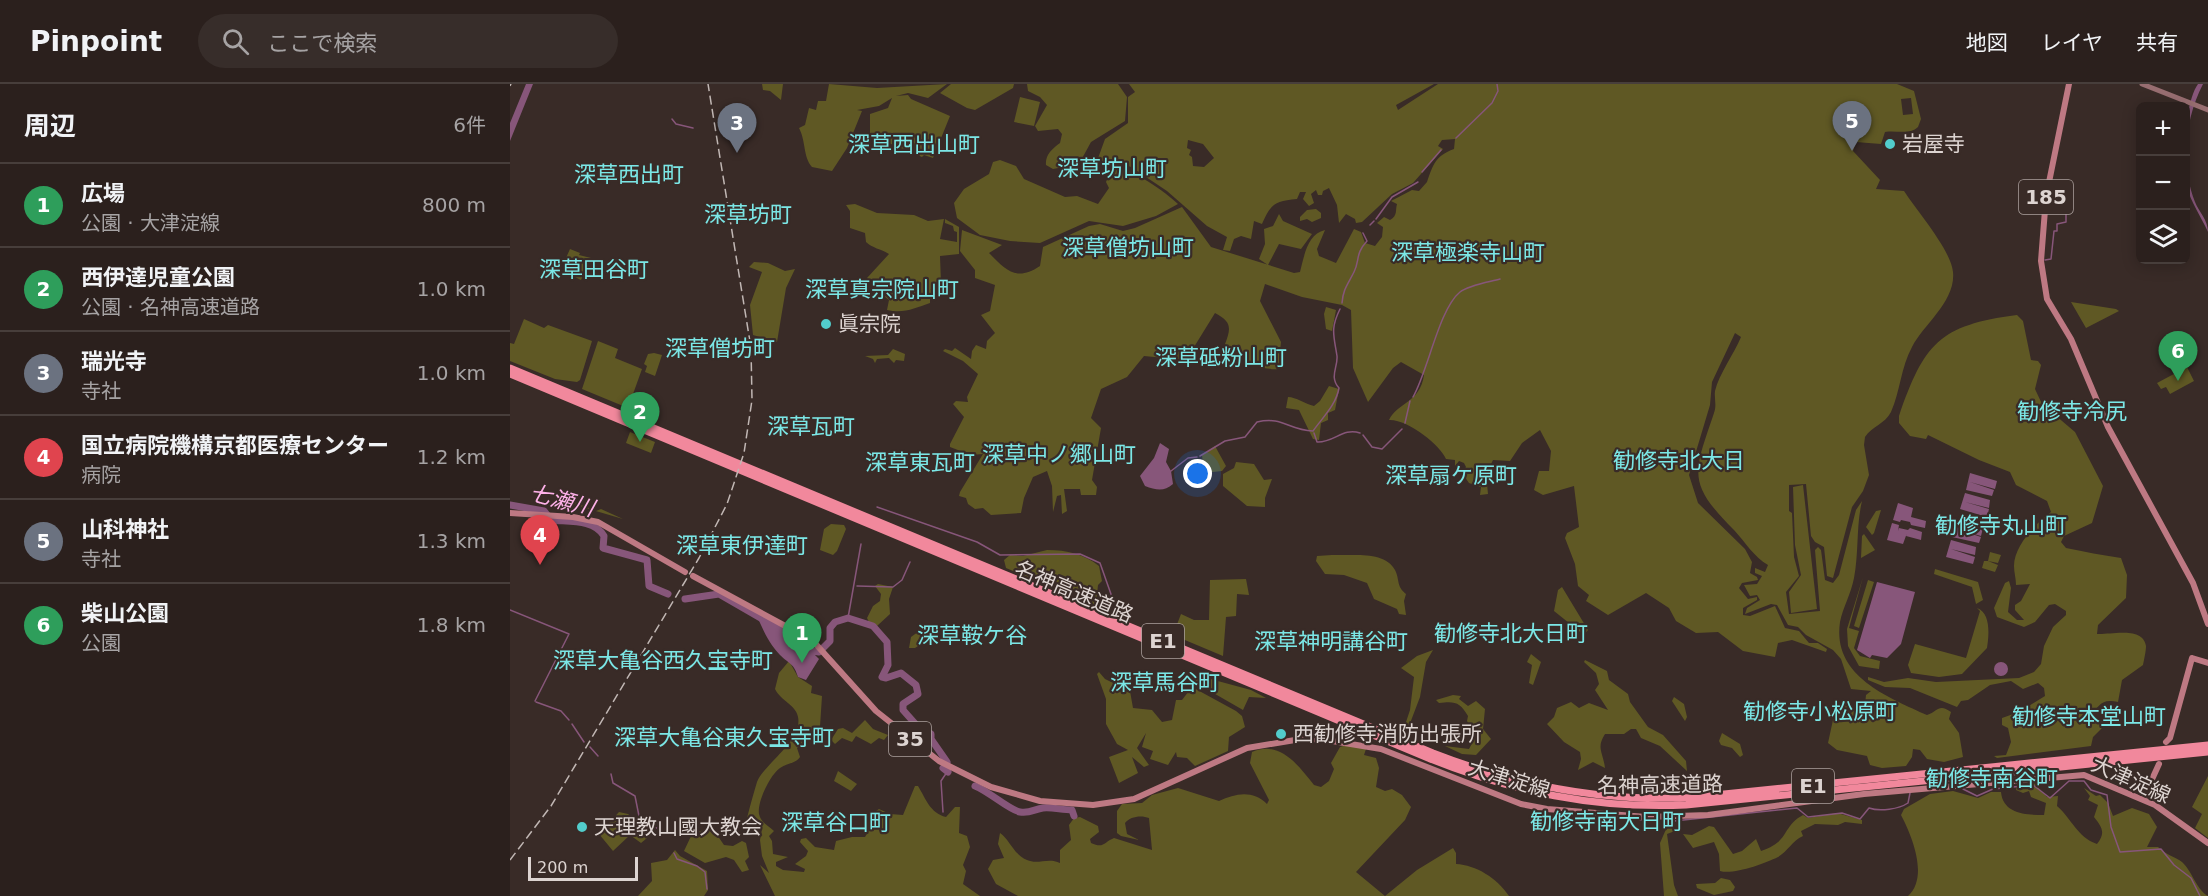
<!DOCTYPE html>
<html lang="ja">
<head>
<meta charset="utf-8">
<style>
	:root { --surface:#2b201d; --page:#372d2a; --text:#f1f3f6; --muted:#a6a3a4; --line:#473e3b; --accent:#52cdcc }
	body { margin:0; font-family:"DejaVu Sans","Noto Sans JP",sans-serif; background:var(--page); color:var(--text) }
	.controls { position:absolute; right:18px; top:18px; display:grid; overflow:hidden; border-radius:9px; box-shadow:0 3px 15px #0003 }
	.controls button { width:54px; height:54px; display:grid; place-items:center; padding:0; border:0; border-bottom:2px solid var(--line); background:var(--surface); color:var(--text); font:30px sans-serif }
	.scale { position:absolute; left:18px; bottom:15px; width:110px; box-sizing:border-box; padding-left:6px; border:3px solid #ddd4d1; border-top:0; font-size:16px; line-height:21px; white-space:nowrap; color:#ddd4d1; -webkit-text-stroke:4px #392b27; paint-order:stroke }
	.you { position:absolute; left:688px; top:390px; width:21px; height:21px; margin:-15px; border:4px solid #fff; border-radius:50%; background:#1a73e8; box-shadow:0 0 0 9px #1a73e833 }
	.badge { display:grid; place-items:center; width:39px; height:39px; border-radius:50%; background:var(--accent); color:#fff; font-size:20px; font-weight:700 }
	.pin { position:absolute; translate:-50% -50px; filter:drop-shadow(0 2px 3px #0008) }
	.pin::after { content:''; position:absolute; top:32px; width:21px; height:18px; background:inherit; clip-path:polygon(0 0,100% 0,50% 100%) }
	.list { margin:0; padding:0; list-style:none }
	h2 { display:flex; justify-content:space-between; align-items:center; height:78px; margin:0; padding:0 24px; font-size:26px }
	h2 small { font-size:20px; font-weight:400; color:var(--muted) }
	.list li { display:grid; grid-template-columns:39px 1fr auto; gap:18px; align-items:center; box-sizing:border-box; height:84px; padding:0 24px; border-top:2px solid var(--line) }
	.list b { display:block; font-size:22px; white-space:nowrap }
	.list p { margin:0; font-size:20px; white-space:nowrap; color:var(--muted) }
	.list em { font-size:20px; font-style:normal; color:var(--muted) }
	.icon { flex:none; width:33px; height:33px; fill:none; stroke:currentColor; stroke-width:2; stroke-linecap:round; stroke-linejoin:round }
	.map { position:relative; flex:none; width:1698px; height:812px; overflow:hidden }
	header { display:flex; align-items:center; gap:36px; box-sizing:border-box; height:84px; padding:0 30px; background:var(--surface); border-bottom:2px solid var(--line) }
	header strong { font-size:28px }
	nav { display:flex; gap:33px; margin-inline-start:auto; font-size:21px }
	.search { width:420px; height:54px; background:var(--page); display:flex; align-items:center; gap:15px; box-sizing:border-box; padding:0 21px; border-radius:33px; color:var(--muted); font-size:22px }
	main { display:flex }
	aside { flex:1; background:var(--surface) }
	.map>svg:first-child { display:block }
</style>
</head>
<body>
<header>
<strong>Pinpoint</strong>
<div class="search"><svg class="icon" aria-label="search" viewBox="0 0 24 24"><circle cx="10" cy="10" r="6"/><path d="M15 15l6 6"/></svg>ここで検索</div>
<nav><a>地図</a><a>レイヤ</a><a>共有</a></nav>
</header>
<main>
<aside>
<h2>周辺<small>6件</small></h2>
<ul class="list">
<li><span class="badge" style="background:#2e9e5b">1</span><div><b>広場</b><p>公園 · 大津淀線</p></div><em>800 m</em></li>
<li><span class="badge" style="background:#2e9e5b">2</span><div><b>西伊達児童公園</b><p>公園 · 名神高速道路</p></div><em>1.0 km</em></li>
<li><span class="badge" style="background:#6b7280">3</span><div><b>瑞光寺</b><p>寺社</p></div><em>1.0 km</em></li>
<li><span class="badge" style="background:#e0444e">4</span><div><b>国立病院機構京都医療センター</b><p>病院</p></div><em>1.2 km</em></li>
<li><span class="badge" style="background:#6b7280">5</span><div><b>山科神社</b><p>寺社</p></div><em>1.3 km</em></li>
<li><span class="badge" style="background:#2e9e5b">6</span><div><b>柴山公園</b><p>公園</p></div><em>1.8 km</em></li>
</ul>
</aside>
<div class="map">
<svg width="1698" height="812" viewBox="0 0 1698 812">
	<rect width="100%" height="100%" fill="#392b27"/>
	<path fill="#5f5824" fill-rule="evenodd" d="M252 0H273L271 16 260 7 253 6Z
		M319 0 367 4 437 0 418 14 398 9 386 12 398 11 401 15 440 32 423 74 414 71 412 73 360 51V30L378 24 382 14 369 22 347 26 352 27 337 64 322 87 302 83C293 73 296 57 289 44L295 41 299 24 306 26 308 17H316Z
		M441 0H504L503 4 465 26 457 24 430 9Z
		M517 0H608L617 13 615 37 581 58 569 80 543 85 536 81C535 71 542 65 550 59L552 50 548 45 528 47 525 42 537 21 530 13 518 7Z
		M619 0H924L886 21 888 26 928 0H1387L1404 7 1411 35 1408 43C1400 51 1386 46 1375 48L1371 60 1346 58 1343 67 1370 96 1366 105 1394 107C1407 127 1441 166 1443 188 1446 217 1414 240 1402 263 1391 283 1390 308 1381 328 1375 340 1362 342 1355 353L1354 361 1359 391 1353 407 1342 423 1323 494 1317 492 1314 463 1305 458 1301 452 1296 400 1279 401V427L1282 429 1284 473 1289 492 1276 508 1279 530 1310 527 1305 466 1308 463 1311 466 1315 496 1323 499 1329 491 1346 426 1352 417C1346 442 1349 468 1344 494 1341 510 1333 523 1330 538 1322 592 1378 613 1417 631 1428 627 1429 619 1441 628L1439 635 1449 649 1453 673 1434 678 1417 675 1410 666 1403 665 1402 673 1396 682 1372 684 1360 681 1357 672 1327 666 1318 659 1326 622 1332 620 1350 627 1355 621 1356 611 1361 607 1341 605 1331 575 1323 566 1296 551 1288 543 1278 541 1267 521 1261 520 1235 530 1237 524 1250 516 1247 511 1240 512 1234 501 1247 500 1252 492 1245 489V484L1255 488 1258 481C1244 473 1236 459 1224 446 1176 398 1184 389 1204 329 1207 321 1204 314 1205 307 1209 290 1224 270 1231 253L1225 249 1202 298 1200 321 1179 391 1188 419 1235 465 1242 478 1240 489 1247 493 1248 496 1232 499 1229 504 1238 515 1247 513V516L1233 524V531L1240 532 1265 522 1275 544 1289 547 1299 559H1308L1317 565 1316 568 1282 556 1268 559 1265 573 1233 567 1208 548 1186 549 1166 537 1159 524 1136 509 1098 531 1076 517 1079 511 1068 502 1065 480 1055 454 1057 449 1069 443 1064 402 1033 411 1024 406 1029 387H1039L1041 367 1030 346 1012 359 1000 377 983 376 976 390 978 410 970 411 971 403 959 399 952 389 956 383 954 379 949 377 945 382V376L936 375C931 362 898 335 879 336 888 318 910 319 914 291L891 278 883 284 858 318 843 284 841 226 832 221 792 213 755 200 750 217 771 258 768 285C748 287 731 272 715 260 721 244 722 238 705 229L676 276 634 272 617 293 591 305 581 334 591 344 582 396 587 403 586 411H571L570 405H554L557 427 552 430 551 411 547 412 543 428 542 402 537 387 523 393 514 414 511 429 481 431 473 424 465 425 458 420 456 414 449 412 450 408 473 370 461 371 440 363V360L454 333 443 320 446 317 458 318 457 313 468 290 453 277 433 267 435 265 442 267 445 264 461 275 462 267 466 261 476 265 477 257 485 249 471 231 480 227 485 201 465 194V186L450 167 452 146 492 161 479 169C496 186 506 198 530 182L533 163 579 142 590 140 613 147 625 144 672 123 701 163 784 189 790 188C794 173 797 150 815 146L807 165 809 172 826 179 844 145 851 148 855 159 865 162 872 153 873 143 867 139 874 133 880 136C888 131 885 127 887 120L881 117 902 106 909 107 917 98C923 81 925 72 944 65L945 55 932 56 928 62 933 65 903 99 882 110 852 138 846 139 845 135 836 130 829 139 827 121 819 104 813 107 812 111H808L806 106 801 110 804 119 799 122 793 115 796 108H790L787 115C764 117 761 120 752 140L744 137 741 155 731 152 724 155 720 167 713 166 717 153 697 142 657 107 621 83 611 79 587 77 595 55 618 39V13L625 8ZM1401 14 1403 30 1393 31 1391 15ZM678 56 693 60 704 74 694 83 683 82 682 73 679 71 681 66 677 64Z
		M510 13 530 18 524 42 504 38Z
		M490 76 506 82 514 95 555 113 567 112 588 120 599 104 596 98 602 84C617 81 656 108 668 120L646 132 613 142 579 137 530 159 500 157 470 151 447 134 444 119 454 105 479 90 483 78Z
		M345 120 367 129 404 131 418 137 434 135 430 155 447 158V148L444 147 443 142 435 139V135L449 143V170L430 172 431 199 425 205H420L424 207 426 213 420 215V219C405 224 394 230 377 226L379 216 371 210 362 213 366 205 357 194 379 170C371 165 362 164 356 158L355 149 340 144V127L336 121Z
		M806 125 811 129V134L802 138 797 135 790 137V133L797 126Z
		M769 130 773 137 802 150 791 165 769 160 758 181 749 175 755 160 754 145 763 142Z
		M60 165 70 169 69 171 81 174 71 196 53 187 58 178 56 174Z
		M244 178 258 179 275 187 285 185 276 204 267 258 243 251 240 221 252 188 239 183Z
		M1561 218 1606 225 1609 227 1576 244Z
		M816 223 826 226 822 247 816 245 814 230Z
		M1507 231 1513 237 1521 276 1528 277 1531 281 1525 305 1532 320 1565 348 1593 402 1582 439 1554 452 1551 458 1556 464C1575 468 1592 471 1611 474L1617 491 1616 514 1588 541 1587 550C1600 551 1633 542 1636 562 1636 567 1634 576 1633 581L1612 596 1608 618C1590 614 1591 622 1578 632L1579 635 1592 637 1594 642 1583 653 1581 662 1487 674 1484 672 1496 671 1501 658 1498 644 1492 641V634L1509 628 1535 612 1534 604 1528 599 1513 605 1501 597 1480 601 1458 616 1451 617 1447 623 1400 604 1375 603 1358 596V593L1374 598 1398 594 1426 598 1509 594 1524 588 1531 580 1534 562 1543 543 1556 531V527L1545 520 1539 521 1525 538 1514 543 1487 533 1484 524 1495 499 1499 497 1501 504 1498 528 1507 536H1514L1505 526V521L1511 517 1520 500 1506 501C1506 495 1504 488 1504 482 1504 462 1526 439 1541 428L1537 417 1506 401 1500 388 1469 376 1418 351 1416 355 1400 352 1389 339V332C1414 260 1429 241 1507 231Z
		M14 235 34 244 38 241 82 257 70 296 67 298 45 295 0 277V259L4 260Z
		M88 257 108 265 105 274 132 285 118 324 72 305Z
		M383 265 395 270 394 277 386 276 384 279 379 274 367 275 365 279 363 275 355 272 378 271Z
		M144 269 152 271 145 292 135 288 137 282 134 280 138 270Z
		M1677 283 1684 297 1660 310 1656 303 1651 305 1647 299Z
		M819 302 829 305 825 326 818 329V336L811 339 809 356 803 355 789 326 776 324 778 313C786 313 795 320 804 322L810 317Z
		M120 348 145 358 141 369 116 359Z
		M705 362 716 382 712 387 694 389 692 371Z
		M726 378 744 380 754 396 762 395 755 414V423L737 422 713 402V390L724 384Z
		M1293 401 1307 525 1281 529 1279 508 1291 491 1285 461 1283 403Z
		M63 417 86 427 91 425 113 435 62 420Z
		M1371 426 1364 449 1362 451 1356 443 1366 427Z
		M321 440 334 441 336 445 327 467 323 471 310 466 314 445Z
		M1354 450 1365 466 1351 474 1352 452Z
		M537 466C557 466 574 470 589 482L592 497 588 501 586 520 582 521 556 503 532 499 496 484 494 476 500 471 513 472Z
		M1480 468 1491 471 1488 479 1478 477 1488 481 1485 488 1472 484 1474 477H1478Z
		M822 471C840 472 875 466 885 486 890 496 886 502 896 510L894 517 896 531 889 530 887 525 864 515 857 499 834 491 815 490 806 477 807 472Z
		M1425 485 1468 498 1473 516 1466 520 1462 503 1424 490Z
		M1353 493 1339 544 1349 547 1344 564 1350 572 1370 577 1369 585 1349 582 1338 562 1337 545Z
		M736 495 739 511 727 510 726 532 716 533 713 572 663 551 671 530 684 536H699L700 496Z
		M1358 496 1364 498 1349 544 1344 542Z
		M368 500 383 503 379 515 380 530 367 542 360 540 357 534 363 522 370 517 371 510 365 502Z
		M1052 503 1078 546 1074 551 1044 527 1048 506Z
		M1467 524C1481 529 1479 551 1477 564L1452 590 1429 593 1401 589 1398 581 1405 560 1456 574 1470 527Z
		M412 545 416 546 417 556 405 564H399L401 553Z
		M923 566 916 578 910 613 899 642 902 647 900 649 893 647 900 626 904 593 891 584 907 572Z
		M1021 570 1031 578 1023 601 1019 599 1022 581 1017 578Z
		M1075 576 1097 587 1099 596 1118 610 1120 618 1138 643 1153 651 1176 677 1177 687 1150 662 1131 654 1126 645H1121L1114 650H1095C1086 664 1093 668 1095 684L1083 678 1068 686 1071 675 1070 668 1054 658 1037 640 1044 633 1047 624 1061 618 1069 624 1079 619 1098 626 1085 606 1089 600 1086 589 1074 578Z
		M279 577 288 593 302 602 301 609 312 612 309 658 299 651 296 652 292 661 287 664 290 673C285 680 277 679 270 684 260 691 247 718 249 730 251 739 259 742 264 747L259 752 262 757 263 770 278 773 266 778V782L273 786 294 788 295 785 285 780 296 772 298 767 290 758 291 755 296 754 305 763 324 766 326 757 342 753H355L358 748C356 738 360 730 369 725L380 730 393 731 405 702H408C416 715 420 729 436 733L445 723H450L449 749 457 752 460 763 453 781 456 787 453 800 470 812H265L250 781 259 789 252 772 250 756 252 745 236 739C238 729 244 708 247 698 254 680 293 656 288 633 286 621 271 617 265 605L269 589Z
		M589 588 595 595 620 607 623 624 642 626 652 638 662 636 666 616H672L682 603 726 627 732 632 735 643 719 653 718 667 685 682 677 674 667 673 666 668 658 681 640 675 643 667 632 663 636 649 627 664 639 681 634 683 622 673 628 689 609 699 599 673 618 666 607 660 596 640V615L587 590Z
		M693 593 741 606 756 614 739 613 733 626 686 599 685 595Z
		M943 611 951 612 949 615 958 622 966 617 975 625 973 645 981 655 966 671 952 670 935 662 959 665C965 655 964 647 957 637L958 632C950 618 945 617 929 619L926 616Z
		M1164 613 1174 620 1177 633 1175 637 1162 617Z
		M355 636 363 645 378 651 374 656 369 654 361 660 346 652 342 658 332 654 325 660 321 656 328 645 333 644 342 649Z
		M1212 649 1230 660 1233 671 1230 673 1222 664 1211 661 1209 657Z
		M836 661 856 665 854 671 866 674 869 684 866 703 875 707 882 705 892 711 901 723 895 736 846 788 875 812 907 786 943 764 946 769V780C966 781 987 794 999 812H508L486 800 478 785 483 776 494 774 488 760 490 749C500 756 504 771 517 776 528 781 538 773 550 779V766L561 756 559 741 564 734 570 733 588 742 589 748 580 755 581 759C594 765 594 758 604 754L642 766 639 734C632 731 620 732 615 739L617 750 629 756 611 752 607 749V727L612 720 632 719 642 711 668 704 709 717C726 709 743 706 757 720L759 716 740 679 742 668C770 656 788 681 804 701L811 703 819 697 824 685 821 679 830 663Z
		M328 687 347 700 341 707 324 697Z
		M1698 692V754L1685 744 1692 730 1682 723Z
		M1524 699 1537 713 1548 712 1547 722C1562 735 1567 753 1587 760 1596 749 1592 743 1584 733L1588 721 1578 716 1580 712 1574 704 1586 712 1590 711 1598 719 1603 732 1622 724 1639 730 1647 743 1637 763H1648C1656 771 1666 773 1672 778 1683 788 1685 804 1698 812H1398C1419 793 1402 752 1391 731L1394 725 1420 710 1443 707 1468 714 1481 708H1491C1493 730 1516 731 1534 731L1536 719 1521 713 1519 707 1513 709 1506 706 1507 702Z
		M109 728 118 730 142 750 131 759 120 751 103 767 89 750Z
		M1327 729 1352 736V740L1335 738 1328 741 1305 740 1291 747 1293 752C1282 757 1278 767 1268 773 1254 780 1223 791 1210 787L1209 770 1204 758 1183 764 1173 750 1182 751 1199 742 1204 743 1223 770 1232 767 1246 755 1251 767C1281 757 1271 743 1293 731L1298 734Z
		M1162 742 1165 747 1157 750 1164 801 1168 812H1154L1150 759 1157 743Z
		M194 746 205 748 214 761 223 762 232 757 236 759 239 773 235 777 239 786 232 788 224 776 216 773 195 779 174 767 182 750Z
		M165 766 170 772 197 787 198 806 194 812H128L142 797 141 779 157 776Z
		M1211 794 1220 796 1225 803 1223 807 1204 811 1187 804 1186 800 1205 799Z"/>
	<path fill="#87567a" d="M16 0H23L0 57V39Z
		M1688 0H1693C1675 35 1670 80 1685 118 1689 128 1698 136 1698 148 1691 133 1681 118 1676 101 1671 79 1675 18 1688 0Z
		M650 359 659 365 656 378 661 387 663 400C654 408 646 406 635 402L630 392 644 374Z
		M1460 389 1487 397 1485 405 1460 398 1484 406 1482 412 1456 406Z
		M1455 409 1480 416 1479 424 1455 418 1479 425 1477 433 1450 425Z
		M1388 419 1403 424 1401 433 1416 437 1415 444 1401 441 1400 438 1391 436 1390 438 1383 436Z
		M1446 437 1473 444 1471 452 1447 445 1471 453 1469 459 1442 453Z
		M1382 439 1389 441 1388 447 1389 444 1398 446 1400 444 1412 448 1411 456 1396 452 1397 449 1393 460 1377 456Z
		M1441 456 1466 463 1465 471 1441 465 1465 473 1463 480 1436 473Z
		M1367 498 1405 508 1391 560 1377 574 1362 571 1360 574 1347 566Z
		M249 529 289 552 299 563 305 565V571L309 575 296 596 288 593C284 579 279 580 270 571 259 560 253 546 247 532Z
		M1484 585a7 7 0 1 1 14 0a7 7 0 1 1-14 0Z"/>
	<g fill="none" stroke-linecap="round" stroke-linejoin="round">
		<path stroke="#87567a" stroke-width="1.5" d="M162 35 166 40 183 44
			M946 54 982 19 988 7 987 0
			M912 88 931 66
			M866 135 882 113 908 98
			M860 141 864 137
			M1535 176 1541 175 1544 147H1547V140L1556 138V124
			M832 219C833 205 838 200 844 188 850 176 845 170 857 157L853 149
			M903 313C918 287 929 225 950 208 959 201 979 198 990 195
			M895 339 900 317
			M804 349 807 358C824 359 833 343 850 349
			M853 351 862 363 872 365 892 345
			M690 372 715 357 735 353 747 338C773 332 778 346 803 347 813 333 826 321 829 304 819 293 828 283 827 272 824 252 820 245 830 225
			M661 387 678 374 687 373
			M367 423 467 458 490 471 570 470 590 479 602 513
			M347 502 383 503 392 496 400 478
			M0 526 59 550 25 617
			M338 534 351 460
			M26 618 51 627 59 636
			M62 640 74 658
			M80 663 88 672
			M101 690 103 699 125 712 129 732
			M1453 705 1467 712 1483 705 1523 701 1540 714 1559 697H1574L1581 706 1597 711 1601 743 1610 768 1651 765 1664 781 1681 794 1690 812
			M433 728 431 697 437 688
			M1079 732 1106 735
			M132 734 151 747
			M1129 736H1144
			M1164 737 1287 724 1298 733 1332 729 1350 735 1359 724C1370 728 1389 725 1398 719L1400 709
			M164 769 167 775 187 782 195 788 197 805"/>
		<path stroke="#87567a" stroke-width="7" d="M0 421 34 427 41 436C59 438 84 435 94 452L93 464 137 476 139 502 158 510
			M175 515 209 510 254 536
			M297 566 309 568 320 557V544L325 538 338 534 363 542 377 558 378 581 372 593 376 594 391 589 406 601 408 610 393 620V626L409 644 421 650V655L437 678
			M433 684 438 688
			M465 702C480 708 499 726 510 728 519 730 525 725 533 724 542 723 552 726 562 726L564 732"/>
		<path stroke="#986e71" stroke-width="5" d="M1632 0 1698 26"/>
		<path stroke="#be7983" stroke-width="6" d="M1559 0 1536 113 1531 177 1537 215 1561 255 1598 343 1683 499 1698 540
			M0 429 63 433 88 438 175 488
			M183 492 303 557 366 627 429 677 481 703 530 717 583 721 624 715 737 664 785 656 810 655 871 665 1011 720 1037 725 1136 733 1198 731 1354 710 1574 691 1645 721 1698 759
			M1656 658 1660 654 1682 574 1698 579
			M1633 715 1649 680"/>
		<path stroke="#f1889c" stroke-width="7" d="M0 284 923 669C1005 701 1087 717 1175 714L1698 661
			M0 290 918 674C1002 708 1085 725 1176 721L1698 668"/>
		<path stroke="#c1b7b4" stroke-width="1.5" stroke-dasharray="9 4.5" stroke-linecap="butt" d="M0 2 1 0
			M0 776 41 722 189 474 217 420 234 369 242 316 241 264 198 0"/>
	</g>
	<g fill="#52cdcc" stroke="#392b27" stroke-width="2">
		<circle cx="1380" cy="60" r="6"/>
		<circle cx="316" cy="240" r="6"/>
		<circle cx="771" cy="650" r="6"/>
		<circle cx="72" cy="743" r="6"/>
	</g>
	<g text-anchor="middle" stroke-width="4.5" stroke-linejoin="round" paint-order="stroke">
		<g fill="#392b27" stroke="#aca19e" stroke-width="1.5">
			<rect x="1509" y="96" width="54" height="34" rx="4.5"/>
			<rect x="632" y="540" width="42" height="34" rx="4.5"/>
			<rect x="379" y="638" width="42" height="34" rx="4.5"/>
			<rect x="1282" y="685" width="42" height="34" rx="4.5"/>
		</g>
		<g font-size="20" font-weight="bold" fill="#ddd4d1">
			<text x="1536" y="120">185</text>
			<text x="653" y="564">E1</text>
			<text x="400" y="662">35</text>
			<text x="1303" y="709">E1</text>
		</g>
		<g font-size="21" fill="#ddd4d1" stroke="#392b27" text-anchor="start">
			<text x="1392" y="67">岩屋寺</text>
			<text x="328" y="247">眞宗院</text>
			<text x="783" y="657">西勧修寺消防出張所</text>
			<text x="84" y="750">天理教山國大教会</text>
		</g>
		<g font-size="21" fill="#ddd4d1" stroke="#392b27">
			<text transform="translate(564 508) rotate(23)" y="7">名神高速道路</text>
			<text transform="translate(999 695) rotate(17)" y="7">大津淀線</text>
			<text transform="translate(1621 696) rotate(24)" y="7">大津淀線</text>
			<text transform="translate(1150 701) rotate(-1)" y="7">名神高速道路</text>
		</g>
		<g font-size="22" fill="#7be7e6" stroke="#392b27">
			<text x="404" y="68">深草西出山町</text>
			<text x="602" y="92">深草坊山町</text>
			<text x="119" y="98">深草西出町</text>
			<text x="238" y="138">深草坊町</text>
			<text x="618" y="171">深草僧坊山町</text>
			<text x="958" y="176">深草極楽寺山町</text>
			<text x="84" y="193">深草田谷町</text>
			<text x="372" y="213">深草真宗院山町</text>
			<text x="210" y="272">深草僧坊町</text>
			<text x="711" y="281">深草砥粉山町</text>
			<text x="1562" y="335">勧修寺冷尻</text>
			<text x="301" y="350">深草瓦町</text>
			<text x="549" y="378">深草中ノ郷山町</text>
			<text x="1169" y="384">勧修寺北大日</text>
			<text x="410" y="386">深草東瓦町</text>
			<text x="941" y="399">深草扇ケ原町</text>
			<text x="1491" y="449">勧修寺丸山町</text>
			<text x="232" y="469">深草東伊達町</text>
			<text x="1001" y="557">勧修寺北大日町</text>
			<text x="462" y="559">深草鞍ケ谷</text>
			<text x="821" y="565">深草神明講谷町</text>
			<text x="153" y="584">深草大亀谷西久宝寺町</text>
			<text x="655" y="606">深草馬谷町</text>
			<text x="1310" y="635">勧修寺小松原町</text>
			<text x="1579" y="640">勧修寺本堂山町</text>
			<text x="214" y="661">深草大亀谷東久宝寺町</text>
			<text x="1482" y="702">勧修寺南谷町</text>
			<text x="1097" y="745">勧修寺南大日町</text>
			<text x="326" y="746">深草谷口町</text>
		</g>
		<g font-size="22" font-style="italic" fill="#fdb1e8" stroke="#392b27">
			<text transform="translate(52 416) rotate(15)" y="8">七瀬川</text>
		</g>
	</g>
</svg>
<div class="controls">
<button>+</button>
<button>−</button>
<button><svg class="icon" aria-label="layers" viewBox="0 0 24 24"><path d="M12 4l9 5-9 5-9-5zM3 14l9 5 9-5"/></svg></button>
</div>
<div class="scale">200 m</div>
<div class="you"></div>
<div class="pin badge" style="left:292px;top:579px;background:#2e9e5b">1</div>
<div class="pin badge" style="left:130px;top:358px;background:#2e9e5b">2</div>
<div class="pin badge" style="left:227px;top:69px;background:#6b7280">3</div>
<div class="pin badge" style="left:30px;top:481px;background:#e0444e">4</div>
<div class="pin badge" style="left:1342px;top:67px;background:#6b7280">5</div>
<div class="pin badge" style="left:1668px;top:297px;background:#2e9e5b">6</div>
</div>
</main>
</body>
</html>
